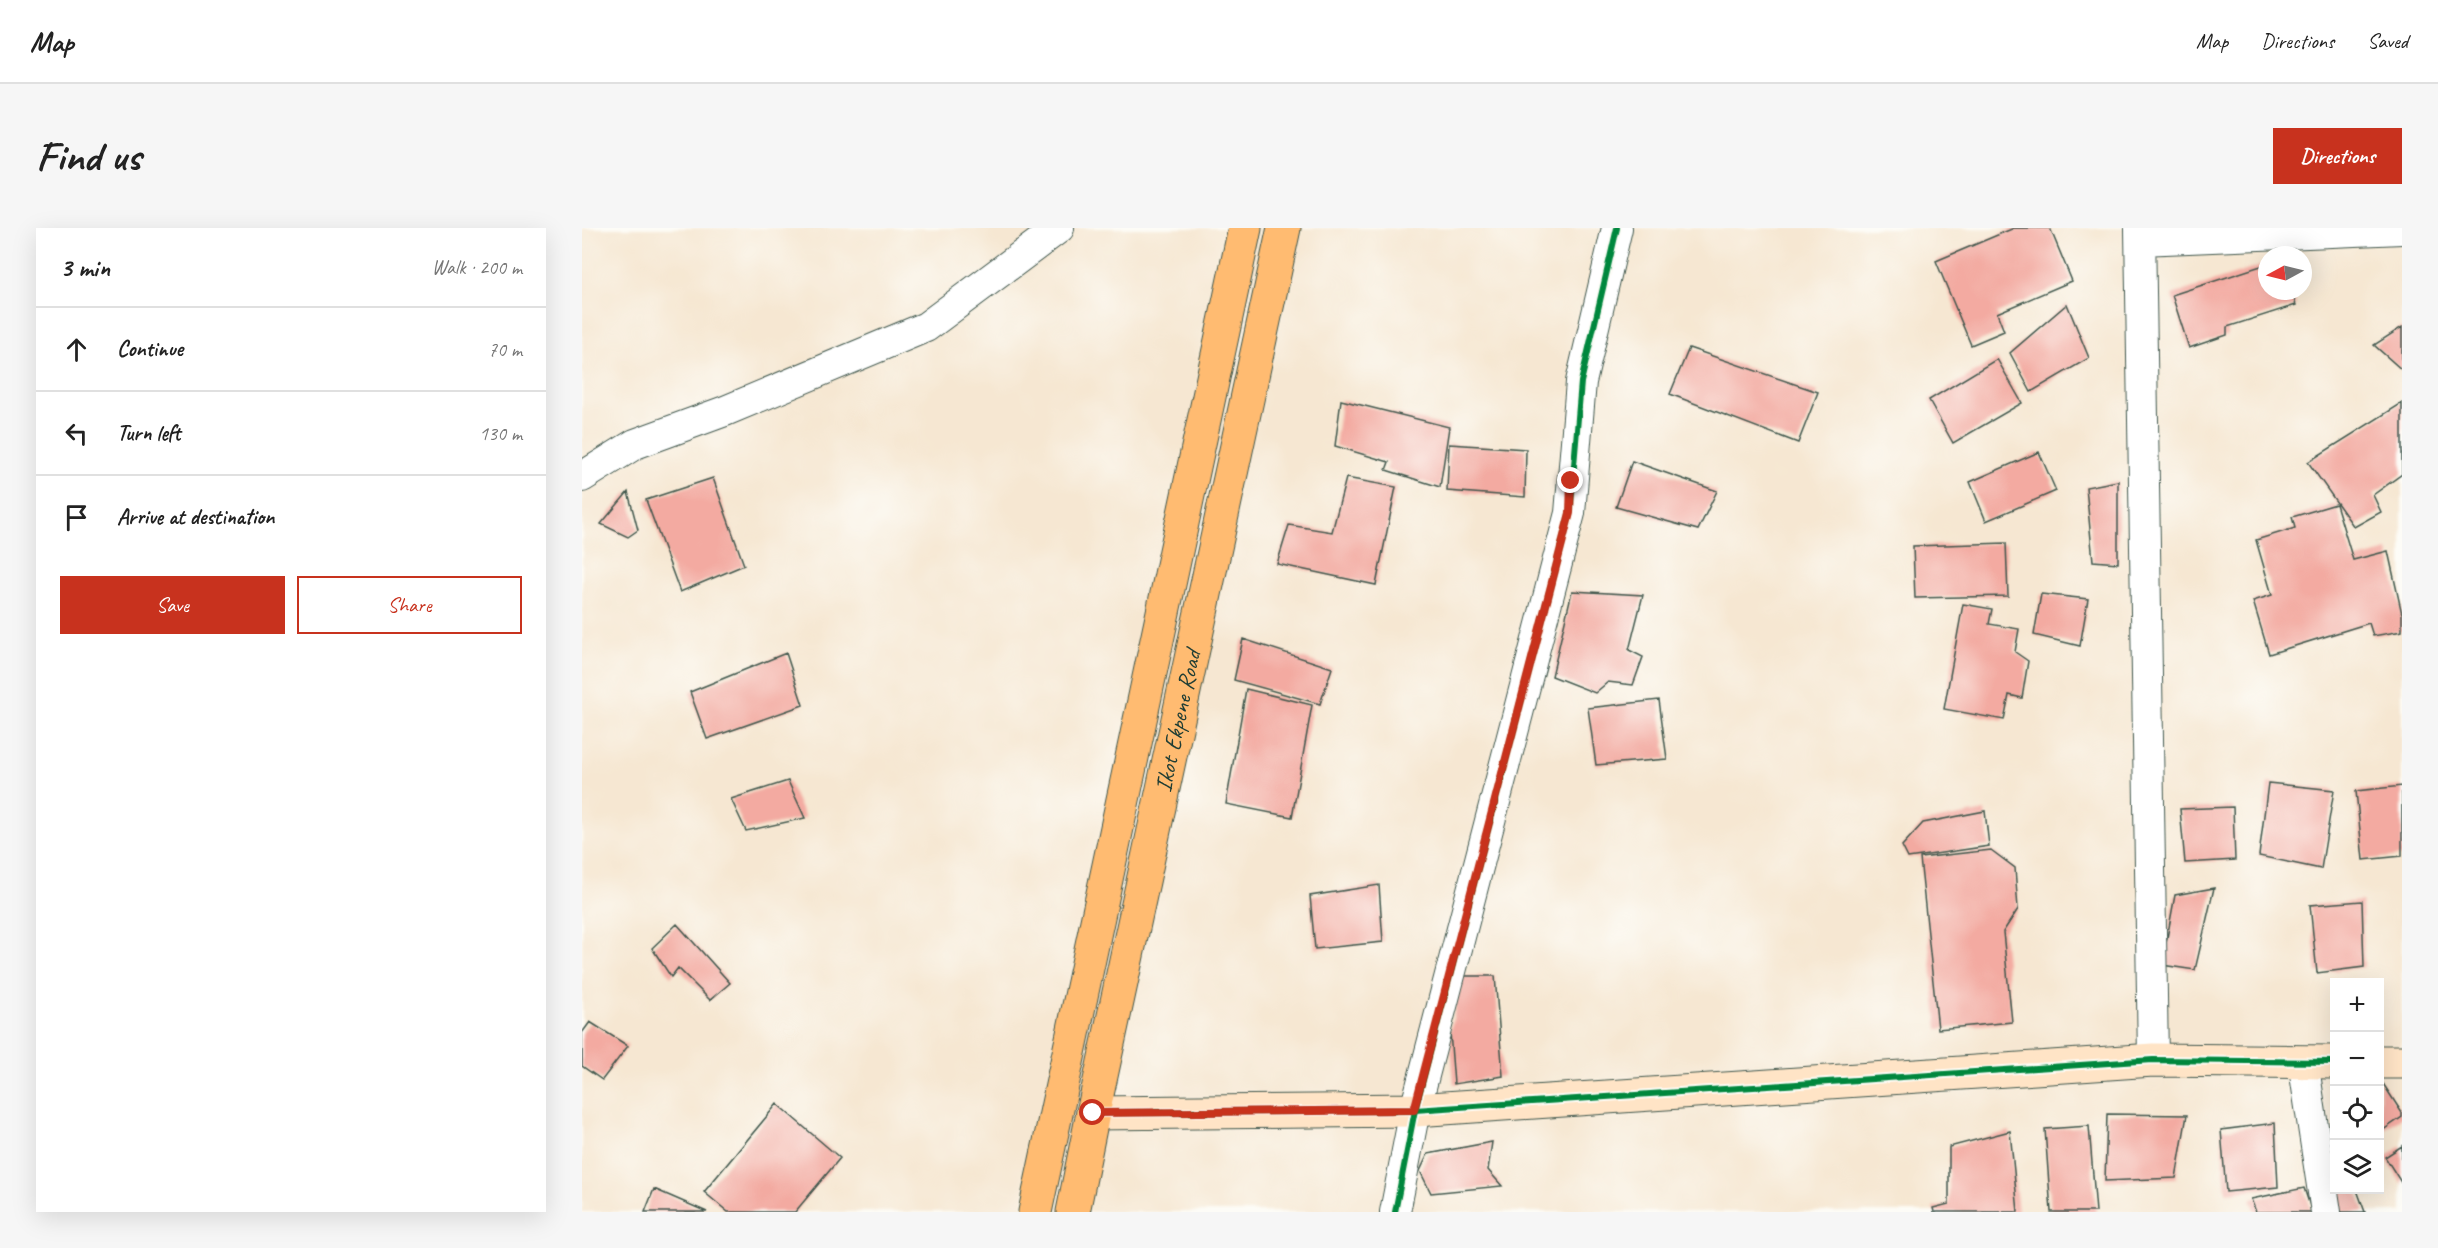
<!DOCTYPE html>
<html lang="en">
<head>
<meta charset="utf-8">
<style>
	:root { --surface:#fff; --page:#f6f6f6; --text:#222; --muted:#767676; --line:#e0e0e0; --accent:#c8321e }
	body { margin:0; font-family:Caveat,sans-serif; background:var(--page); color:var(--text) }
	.controls { position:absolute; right:18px; bottom:18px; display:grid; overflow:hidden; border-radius:0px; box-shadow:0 6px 24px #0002 }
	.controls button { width:54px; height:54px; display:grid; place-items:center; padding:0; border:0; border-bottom:2px solid var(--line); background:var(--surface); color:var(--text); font:30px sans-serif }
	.compass { position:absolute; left:1676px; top:18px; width:54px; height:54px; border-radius:50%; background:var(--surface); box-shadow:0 6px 24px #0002; rotate:263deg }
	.stop { position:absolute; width:18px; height:18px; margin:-14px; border:4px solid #c8321e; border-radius:50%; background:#fff }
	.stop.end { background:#c8321e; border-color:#fff; box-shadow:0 2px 6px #0008 }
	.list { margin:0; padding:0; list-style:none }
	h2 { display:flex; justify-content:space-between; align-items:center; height:78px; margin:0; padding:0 24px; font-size:26px }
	h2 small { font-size:20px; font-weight:400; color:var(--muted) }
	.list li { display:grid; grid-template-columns:39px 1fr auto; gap:18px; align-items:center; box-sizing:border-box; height:84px; padding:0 24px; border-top:2px solid var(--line) }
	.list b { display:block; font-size:22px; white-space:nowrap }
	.list em { font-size:20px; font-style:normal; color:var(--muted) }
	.actions { display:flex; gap:12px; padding:18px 24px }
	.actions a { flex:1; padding:14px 0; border:2px solid var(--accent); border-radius:0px; text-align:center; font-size:21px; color:var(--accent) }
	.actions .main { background:var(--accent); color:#fff }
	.icon { flex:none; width:33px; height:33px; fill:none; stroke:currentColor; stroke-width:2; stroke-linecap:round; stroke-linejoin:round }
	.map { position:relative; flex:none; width:1820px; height:984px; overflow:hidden; border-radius:0px }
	header { display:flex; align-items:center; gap:36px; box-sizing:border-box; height:84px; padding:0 30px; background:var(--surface); border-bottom:2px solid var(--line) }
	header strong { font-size:28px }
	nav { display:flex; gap:33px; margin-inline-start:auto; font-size:21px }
	.intro { display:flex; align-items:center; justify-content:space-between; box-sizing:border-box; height:144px; padding:0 36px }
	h1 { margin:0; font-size:42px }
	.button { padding:15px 27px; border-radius:0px; background:var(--accent); color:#fff; font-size:21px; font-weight:700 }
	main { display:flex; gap:36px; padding:0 36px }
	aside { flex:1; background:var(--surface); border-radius:0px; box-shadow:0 6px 24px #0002 }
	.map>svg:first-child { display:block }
</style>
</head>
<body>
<header>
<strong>Map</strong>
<nav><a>Map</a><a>Directions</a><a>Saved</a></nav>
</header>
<div class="intro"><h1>Find us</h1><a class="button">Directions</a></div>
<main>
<aside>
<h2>3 min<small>Walk · 200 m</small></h2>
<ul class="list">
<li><svg class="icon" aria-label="ahead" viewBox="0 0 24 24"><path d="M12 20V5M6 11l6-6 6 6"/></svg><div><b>Continue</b></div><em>70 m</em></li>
<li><svg class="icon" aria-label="left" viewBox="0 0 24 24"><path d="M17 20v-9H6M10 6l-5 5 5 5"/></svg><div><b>Turn left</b></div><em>130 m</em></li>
<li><svg class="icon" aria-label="arrive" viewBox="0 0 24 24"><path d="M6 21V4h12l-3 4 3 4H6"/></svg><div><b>Arrive at destination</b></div></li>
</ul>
<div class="actions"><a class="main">Save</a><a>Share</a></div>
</aside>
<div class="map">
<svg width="1820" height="984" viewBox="0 0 1820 984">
	<rect width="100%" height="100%" fill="#fdfcf7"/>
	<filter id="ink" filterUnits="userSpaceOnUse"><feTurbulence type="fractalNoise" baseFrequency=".0167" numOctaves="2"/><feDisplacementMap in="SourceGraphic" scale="12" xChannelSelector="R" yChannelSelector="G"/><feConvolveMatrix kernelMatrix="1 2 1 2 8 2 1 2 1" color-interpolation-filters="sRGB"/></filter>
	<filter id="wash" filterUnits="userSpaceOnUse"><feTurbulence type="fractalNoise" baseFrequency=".008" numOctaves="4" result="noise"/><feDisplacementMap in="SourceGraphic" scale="24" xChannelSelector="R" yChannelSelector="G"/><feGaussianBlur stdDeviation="1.35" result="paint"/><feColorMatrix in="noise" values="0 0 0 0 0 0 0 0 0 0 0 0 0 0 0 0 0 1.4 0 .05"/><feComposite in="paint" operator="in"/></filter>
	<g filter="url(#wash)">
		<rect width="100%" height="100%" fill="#f6e7d2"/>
		<g id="blocks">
			<path fill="#f3aaa1" d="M1432 0H1468L1490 53 1415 85 1422 103 1389 117 1354 33Z
				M1685 36V63H1709L1714 77 1645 99V107L1607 120 1590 67Z
				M1485 76 1507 130 1449 164 1428 125Z
				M1820 99V142L1792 117Z
				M1107 120 1236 164 1216 215 1088 166Z
				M1415 131 1440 175 1371 215 1347 172Z
				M759 172 867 199 858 259 804 242 807 234 753 218Z
				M1820 175V246L1791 267 1799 284 1772 299 1726 234Z
				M867 216 944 221 943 269 865 263Z
				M1457 224 1474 263 1404 293 1388 254Z
				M1050 233 1135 263 1116 302 1034 279Z
				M131 250 162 337 98 364 64 272Z
				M764 250 814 259 794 357 695 336 707 297 750 304Z
				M1536 253V335L1511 333 1504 259Z
				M46 264 56 302 46 309 19 296Z
				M1754 276 1771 332 1806 323 1820 386V403L1791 408 1787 395 1687 426 1671 373 1690 367 1674 312 1713 300 1710 289Z
				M1424 315 1426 368 1333 370 1331 318Z
				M990 363 1061 367 1047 422 1061 429 1051 457 1026 454 1013 465 970 448Z
				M1459 366 1506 371 1498 418 1452 407Z
				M1381 376 1410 381 1407 396 1437 401 1433 424 1446 433 1440 470 1427 467 1422 492 1362 481Z
				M661 411 750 440 738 476 652 452Z
				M204 425 221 477 125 511 108 464Z
				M664 461 730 477 710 589 644 576Z
				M1077 472 1085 531 1014 537 1006 480Z
				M206 553 223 590 164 603 149 571Z
				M1686 555 1752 562 1739 641 1677 628Z
				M1820 558V628L1781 632 1774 563Z
				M1651 579 1653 632 1603 635 1598 581Z
				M1403 583 1407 618 1326 630 1320 618 1341 595Z
				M1409 622 1433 640 1436 681 1421 704 1430 794 1356 801 1338 630Z
				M797 657 801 714 733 721 728 668Z
				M1632 660 1613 742 1580 737 1593 667Z
				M1780 673 1782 739 1735 745 1728 677Z
				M95 696 148 755 128 772 96 740 89 749 70 720Z
				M880 748H913L921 848 872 856 868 804Z
				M8 794 46 818 20 852 0 838V805Z
				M1798 851 1820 885V889L1798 904Z
				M195 876 258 930 213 984H146L122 964Z
				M1525 886 1605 887 1594 950 1523 953Z
				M1693 895 1696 959 1644 964 1639 902Z
				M1507 898 1514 984H1469L1463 901Z
				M1428 903 1436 984H1352L1351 980 1367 976V919Z
				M910 914 906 942 920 958 849 965 838 943 846 926Z
				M1820 918V956L1803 929Z
				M1722 960 1730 984H1674L1669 971Z
				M72 961 125 984H63Z
				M1752 962H1775L1783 984H1753Z"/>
		</g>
	</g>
	<g filter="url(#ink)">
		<use href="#blocks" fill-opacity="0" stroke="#3f564c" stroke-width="1.5"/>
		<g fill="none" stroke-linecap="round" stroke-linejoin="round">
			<defs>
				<path id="street" d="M1558 0 1571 832
					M1559 12 1820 1
					M0 249 53 216 143 183 344 99 477 0
					M1721 833 1744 984
					M813 984 833 882 988 285 999 154 1035 0"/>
				<path id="secondary" d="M1798 834H1820
					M511 885 833 882 1571 832 1752 834"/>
				<g id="highway">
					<path d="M453 984 663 0"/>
					<path id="s1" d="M491 984 511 885 702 0"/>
				</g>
			</defs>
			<use href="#street" stroke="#3f564c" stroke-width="32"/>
			<use href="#secondary" stroke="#3f564c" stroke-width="35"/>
			<use href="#highway" stroke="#3f564c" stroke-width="35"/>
			<use href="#street" stroke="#fff" stroke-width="30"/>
			<use href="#secondary" stroke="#ffe4c6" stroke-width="33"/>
			<use href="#highway" stroke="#ffbb71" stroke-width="33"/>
			<defs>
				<path id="cycleway" d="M511 885 833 882 1571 832 1752 834
					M813 984 833 882 988 285 999 154 1035 0"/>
			</defs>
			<use href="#cycleway" stroke="#fdfcf7" stroke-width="10"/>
			<use href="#cycleway" stroke="#00873e" stroke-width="6"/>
		</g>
	</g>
	<g fill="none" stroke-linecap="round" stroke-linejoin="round" filter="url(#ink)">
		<path stroke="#c8321e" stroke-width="8" d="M511 885 832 882 988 285 989 253"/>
	</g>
	<g text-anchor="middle" stroke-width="4.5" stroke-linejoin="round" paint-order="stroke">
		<g font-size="24" fill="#1f3d34" stroke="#fdfcf7">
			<text dy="8" stroke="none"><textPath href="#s1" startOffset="502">Ikot Ekpene Road</textPath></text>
		</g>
	</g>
</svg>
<div class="controls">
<button>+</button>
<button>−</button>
<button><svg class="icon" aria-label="locate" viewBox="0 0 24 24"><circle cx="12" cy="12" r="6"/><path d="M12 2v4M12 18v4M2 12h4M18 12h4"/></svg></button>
<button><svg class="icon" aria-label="layers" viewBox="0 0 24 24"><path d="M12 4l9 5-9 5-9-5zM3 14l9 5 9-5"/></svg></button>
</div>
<svg class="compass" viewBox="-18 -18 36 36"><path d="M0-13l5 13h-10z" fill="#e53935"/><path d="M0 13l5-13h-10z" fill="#767676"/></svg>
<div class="stop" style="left:511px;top:885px"></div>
<div class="stop end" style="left:989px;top:253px"></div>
</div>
</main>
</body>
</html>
